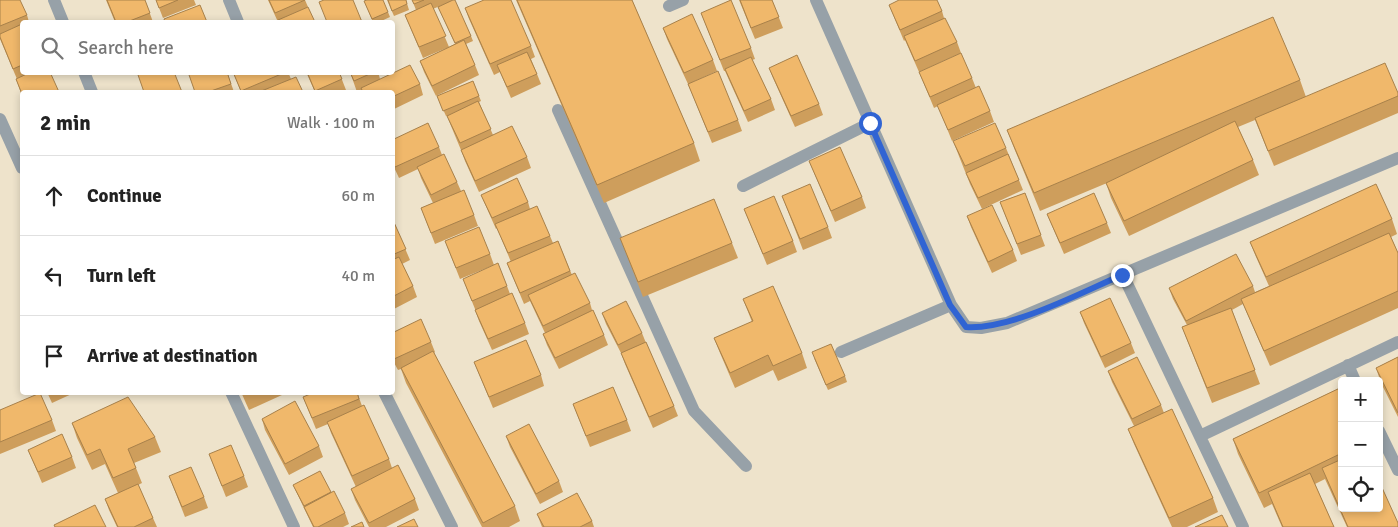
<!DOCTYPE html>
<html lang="en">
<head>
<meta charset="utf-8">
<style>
	:root { --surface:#fff; --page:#f6f6f6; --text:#222; --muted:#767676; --line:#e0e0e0 }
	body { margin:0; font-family:Signika,sans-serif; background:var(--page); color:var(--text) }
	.controls { position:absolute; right:15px; bottom:15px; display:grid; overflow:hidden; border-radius:5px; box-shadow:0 2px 8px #0003 }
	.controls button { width:45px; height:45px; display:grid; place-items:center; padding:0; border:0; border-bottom:1px solid var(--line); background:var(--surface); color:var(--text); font:25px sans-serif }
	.stop { position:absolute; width:15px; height:15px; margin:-11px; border:4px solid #3064d3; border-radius:50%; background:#fff }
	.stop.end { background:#3064d3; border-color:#fff; box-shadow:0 1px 5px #0008 }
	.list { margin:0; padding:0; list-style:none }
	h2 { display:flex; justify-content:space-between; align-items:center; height:65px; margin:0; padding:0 20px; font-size:21px }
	h2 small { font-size:16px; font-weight:400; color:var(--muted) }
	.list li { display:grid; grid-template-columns:32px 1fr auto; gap:15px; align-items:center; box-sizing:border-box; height:80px; padding:0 20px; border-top:1px solid var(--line) }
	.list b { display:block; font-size:19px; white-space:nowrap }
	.list em { font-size:16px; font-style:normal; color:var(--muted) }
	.icon { flex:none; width:28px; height:28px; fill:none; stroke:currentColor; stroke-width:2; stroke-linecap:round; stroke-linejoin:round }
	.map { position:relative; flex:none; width:1398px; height:527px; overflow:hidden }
	.search { position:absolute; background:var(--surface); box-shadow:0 2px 8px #0003; left:20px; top:20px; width:375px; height:55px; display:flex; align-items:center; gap:12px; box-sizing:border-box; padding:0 18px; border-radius:5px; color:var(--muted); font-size:19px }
	.panel { position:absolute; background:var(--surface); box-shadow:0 2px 8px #0003; left:20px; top:90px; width:375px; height:305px; border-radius:5px }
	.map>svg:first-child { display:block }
</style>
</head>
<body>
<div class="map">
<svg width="1398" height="527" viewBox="0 0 1398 527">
	<rect width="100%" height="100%" fill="#eee3cb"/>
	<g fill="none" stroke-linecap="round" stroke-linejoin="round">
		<path stroke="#97a1a8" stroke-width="12" d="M558 110 694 411 746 466"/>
		<path stroke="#97a1a8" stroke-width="12" d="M54 0 63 22
			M229 0 238 22
			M816 0 951 305 966 327 981 328 1007 323 1398 158
			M669 6 683 0
			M84 72 92 92
			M0 119 22 168
			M743 186 870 123
			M1123 275 1243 527
			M841 352 951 305
			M1348 365 1355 381
			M231 392 294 527
			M384 392 452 527
			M1379 431 1398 470
			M1200 436 1398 342"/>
	</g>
	<path fill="#ce9e5c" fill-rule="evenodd" d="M0 0 27 15 29 22H32H22V72H50L22 92V96L16 79H17L0 39Z
		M106 0H145L153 22H155H115Z
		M156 0H194L196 5 163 18Z
		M268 0H305L308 7 278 22Z
		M387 0H406L409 10 394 16Z
		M412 0H452L471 36 473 41 466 44 475 65 479 75 436 96 424 72 420 61 449 47 423 58 405 15 416 10ZM442 5 438 7 455 44 449 47 433 9Z
		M516 0H632L694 143 700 161 604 203Z
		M739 0H772L783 28 755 39Z
		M364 1 388 12 390 17 379 22H373Z
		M889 5 942 11 944 18 957 42 961 53 919 72 905 40 904 41Z
		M465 8 531 46 535 57 531 59 541 84 511 98 500 72 494 75 469 19Z
		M701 13 751 48 755 59 752 60 771 99 775 110 748 122 729 80 725 71H724Z
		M663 28 713 60 717 71 693 82 738 120 742 131 712 143 688 84 667 39Z
		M769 68 819 104 823 115 795 127 773 78Z
		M227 72 234 92H195Z
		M233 72H288L291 79 303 92H241Z
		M306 72H339L346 90 339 92H315Z
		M350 72H378L380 79 420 84 423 95 392 110V92H362V90L357 92Z
		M919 72 972 78 976 88 990 111 994 122 952 141 938 106 934 108Z
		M1300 80 1306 97 1398 93V113L1274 166 1255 120 1238 127 1253 160 1259 175 1129 236 1111 198 1106 183H1107L1040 211 1014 148 1007 130Z
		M473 81 481 101 479 102 493 135 527 157 531 168 479 192 465 161 461 150 451 126 447 116H446L437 96Z
		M392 140 439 147 442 155 457 182 461 191 474 215 478 226 435 244 421 208 433 203 421 178 418 169 399 178 392 163Z
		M953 141 1006 148 1023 190 982 209 970 184Z
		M809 161 862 197 866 208 835 222Z
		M1025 193 1045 246 1021 255 1000 202Z
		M481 195 528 202 530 209 550 236 553 243 558 241 572 275 590 303 592 310 604 335 608 345 559 369 547 345 543 334 545 333 530 301 524 304 507 263 511 262 497 228 496 229Z
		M782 196 828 227 832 238 803 250Z
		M744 209 793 241 797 252 767 265Z
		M1047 214 1107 223 1111 233 1064 254Z
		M967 216 1013 250 1017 261 992 273 971 227Z
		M392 218 410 260 402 264 413 286 417 297 392 310Z
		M1392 219 1397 234 1391 237 1398 253V308L1270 366 1243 304 1232 310 1260 384 1212 403 1182 327 1187 325 1173 299 1169 288 1253 286 1255 292 1269 286 1256 257 1250 242Z
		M620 238 732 243 738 258 643 297Z
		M445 241 490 254 494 265 460 279Z
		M463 279 507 286 510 294 525 323 529 334 492 350 479 321 475 310V309Z
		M743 299 802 353 807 368 778 381 773 370 735 388 720 353 714 338 752 322Z
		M1080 312 1131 343 1135 353 1105 368 1084 323Z
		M602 313 642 333 646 343 674 406 678 416 653 428 625 364 621 353 606 324Z
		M392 333 431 342 435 352 434 353 515 506 520 521 509 527H482L406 383 401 369 398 370 392 359Z
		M1398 357V417L1381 383 1376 368Z
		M814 358 845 376 847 382 828 390Z
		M474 362 541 375 544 386 493 408Z
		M1108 371 1161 405 1164 413 1213 498 1218 512 1187 527H1172L1134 444 1128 429 1134 426 1112 382Z
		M1342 387V508L1398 527H1347L1325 479 1315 484 1334 527H1282L1272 504 1264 508 1238 454 1233 439Z
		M47 392H76L52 403Z
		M241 392H280L282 395 249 410Z
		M310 392H357L362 406 389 459 392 468 415 499 419 510 386 527H369L355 500 351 489 356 487 331 433 328 424 316 429 303 397 311 394Z
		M573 404 627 420 631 431 590 447Z
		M0 410 52 420 56 431 0 454Z
		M262 419 319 446 323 457 289 475 265 430Z
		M72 423 155 437 161 452 134 463 142 483 138 485 153 518 157 527H117L109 510 105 499 118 493 105 464 92 470 77 438Z
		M506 436 559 481 563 492 540 504 510 447Z
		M28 450 72 457 76 468 42 483Z
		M209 454 244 476 248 487 226 497Z
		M169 476 204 497 208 508 185 517Z
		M293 485 331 492 345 513 349 524 343 527H313Z
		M537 514 592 521 594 527H542Z"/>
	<path fill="#f0b86b" stroke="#a8814b" d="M0 0H20L27 15 0 26Z
		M107 0H145L150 13 127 22H116Z
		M156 0H178L159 8Z
		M269 0H305L275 13Z
		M324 0H353L362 22H327L319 2Z
		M367 0H383L388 12 372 19 364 1Z
		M388 0H406L407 4 392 11Z
		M412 0H424L414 4Z
		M453 0H455L471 36 455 43 438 7Z
		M484 0H511L531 46 490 64 465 8Z
		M517 0H632L694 143 597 185Z
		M731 0 751 48 720 60 701 13Z
		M740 0H772L779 17 751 28Z
		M899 0H937L942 11 900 30 889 5Z
		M431 3 446 36 419 47 405 15Z
		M200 5 207 22H165L164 19Z
		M308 7 315 22H278V20Z
		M692 14 713 60 684 73 663 28Z
		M1273 17 1300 80 1034 193 1007 130Z
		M945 18 957 42 915 61 904 36Z
		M22 24V65L13 69 0 37V34Z
		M464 40 475 65 432 86 420 61Z
		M527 52 537 74 507 87 497 65Z
		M961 53 972 78 930 97 919 72Z
		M797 55 819 104 791 116 769 68Z
		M751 57 771 99 744 111 725 69Z
		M1385 63 1398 93V96L1268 151 1255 118Z
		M410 65 420 84 392 97V92H363L361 88Z
		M718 71 738 120 708 132 688 84Z
		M31 72H50L59 92H22V94L16 79Z
		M137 72H174L182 92H144Z
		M188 72H227L231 84 208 92H195Z
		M233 72H286L241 91Z
		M307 72H339L342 79 315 91Z
		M350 72H374L354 81Z
		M296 77 303 92H259Z
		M473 81 479 96 443 111 437 96Z
		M979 86 990 111 948 130 937 105Z
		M478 101 491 129 460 143 447 116Z
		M1235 121 1253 160 1124 221 1106 183Z
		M428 123 439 147 395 167 392 161V140Z
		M995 123 1006 148 965 166 953 141Z
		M512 126 527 157 475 181 461 150Z
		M840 147 862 197 831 211 809 161Z
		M444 154 457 182 431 195 417 167Z
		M1008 154 1019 180 978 198 966 173Z
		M517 178 528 202 492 218 481 195Z
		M810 184 828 227 800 239 782 196Z
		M1376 184 1392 219 1266 277 1250 242Z
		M464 190 474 215 431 233 421 208Z
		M1025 193 1041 235 1017 244 1000 202Z
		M1094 193 1107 223 1060 243 1047 214Z
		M774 196 793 241 763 254 744 209Z
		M714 199 732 243 638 282 620 238Z
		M992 205 1013 250 988 262 967 216Z
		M537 206 550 236 508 253 495 224Z
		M392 218 406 249 392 255Z
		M479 227 490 254 456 268 445 241Z
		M1389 233 1398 253V291L1264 351 1241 299Z
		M558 241 570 271 520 293 507 263Z
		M1236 254 1253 286 1186 321 1169 288Z
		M399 257 413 286 392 297V260Z
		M498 263 507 286 472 301 463 279Z
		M575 273 590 303 543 326 528 295Z
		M773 286 802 353 773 366 768 355 730 373 714 338 753 321 743 299Z
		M512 293 525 323 488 339 475 310Z
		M1110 298 1131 343 1101 357 1080 312Z
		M626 301 642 333 618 345 602 313Z
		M1231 308 1255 370 1207 388 1182 327Z
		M593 310 604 335 555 358 543 334Z
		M421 319 431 342 394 359 392 356V333Z
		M526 340 541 375 489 397 474 362Z
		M646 342 674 406 649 417 621 353Z
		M831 344 845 376 826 385 812 352Z
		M433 351 515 506 483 523 401 368Z
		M1137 357 1161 405 1132 419 1108 371Z
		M1398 357V413L1376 368Z
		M613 387 627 420 586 436 573 404Z
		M1342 387V453L1259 493 1233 439Z
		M315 392H357L359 399 312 418 303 397Z
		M40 393 52 420 0 442V410Z
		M128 397 155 437 128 449 136 468 113 478 100 449 87 455 72 423Z
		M295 401 319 446 285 464 262 419Z
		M364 405 389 459 352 476 327 422Z
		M1172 409 1213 498 1169 518 1128 429Z
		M529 424 559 481 536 494 506 436Z
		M62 434 72 457 38 472 28 450Z
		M231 445 244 476 222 486 209 454Z
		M1342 459V508H1379V481L1398 523V527H1348L1322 468Z
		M398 465 415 499 369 523 351 489Z
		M191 467 204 497 182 507 169 476Z
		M320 471 331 492 304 506 293 485Z
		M1310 473 1334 527H1283L1268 492Z
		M138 484 153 518 134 527H118L105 499Z
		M334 491 345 513 318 527H314L304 507Z
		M577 493 592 521 580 527H544L537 514Z
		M95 505 106 527H55L54 525Z
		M1222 515 1228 527H1195Z
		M414 519 418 527H397Z
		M362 522 364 527H351Z"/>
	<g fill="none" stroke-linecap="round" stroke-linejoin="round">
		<path stroke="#3064d3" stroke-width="6" d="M870 123 950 305 966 327C1011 330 1080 293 1122 275"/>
	</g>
</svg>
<div class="controls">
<button>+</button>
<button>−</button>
<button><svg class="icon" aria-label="locate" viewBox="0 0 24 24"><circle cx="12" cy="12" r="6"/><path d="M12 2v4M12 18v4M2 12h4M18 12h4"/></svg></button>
</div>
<div class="stop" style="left:870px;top:123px"></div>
<div class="stop end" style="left:1122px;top:275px"></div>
<div class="search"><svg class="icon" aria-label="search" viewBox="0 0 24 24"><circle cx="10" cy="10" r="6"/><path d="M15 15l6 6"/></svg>Search here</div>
<section class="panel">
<h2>2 min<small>Walk · 100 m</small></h2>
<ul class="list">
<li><svg class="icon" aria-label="ahead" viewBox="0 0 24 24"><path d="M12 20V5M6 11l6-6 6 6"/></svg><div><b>Continue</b></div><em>60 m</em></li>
<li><svg class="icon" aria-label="left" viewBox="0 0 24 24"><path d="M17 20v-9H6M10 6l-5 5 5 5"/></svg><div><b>Turn left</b></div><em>40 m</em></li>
<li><svg class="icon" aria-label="arrive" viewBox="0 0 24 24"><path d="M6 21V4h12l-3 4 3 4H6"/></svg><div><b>Arrive at destination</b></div></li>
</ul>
</section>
</div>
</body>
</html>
